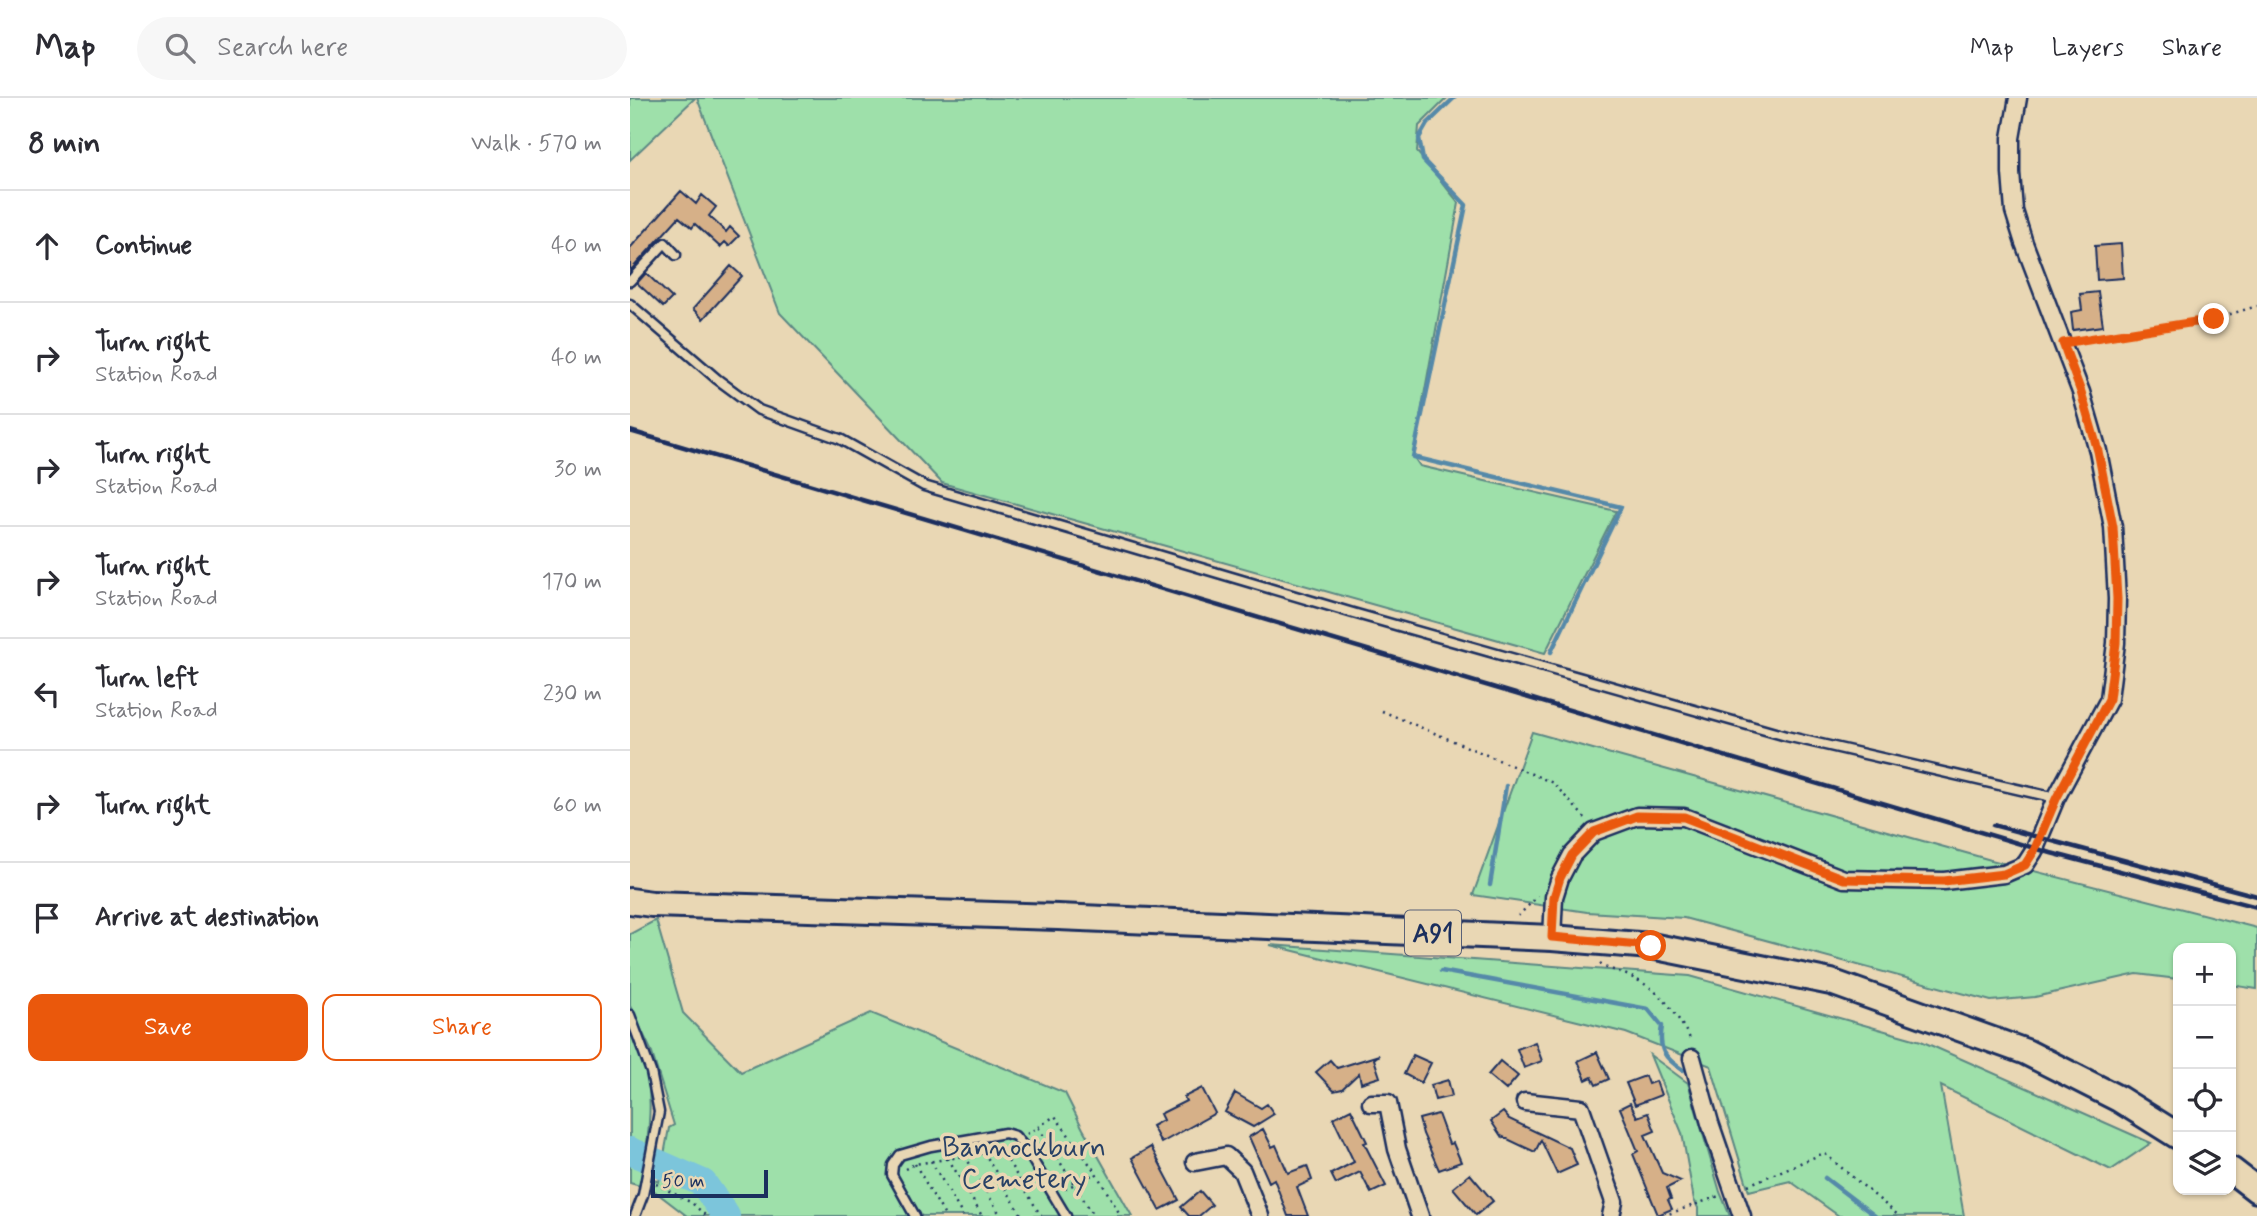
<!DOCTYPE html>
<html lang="en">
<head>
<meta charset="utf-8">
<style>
	:root { --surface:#fff; --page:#f7f7f7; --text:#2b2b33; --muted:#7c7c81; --line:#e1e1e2; --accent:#ea580c }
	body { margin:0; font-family:Mynerve,sans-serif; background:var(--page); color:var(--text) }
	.controls { position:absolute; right:21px; bottom:21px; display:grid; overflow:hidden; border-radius:14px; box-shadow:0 2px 5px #0004 }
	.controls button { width:63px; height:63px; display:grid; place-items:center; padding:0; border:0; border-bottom:2px solid var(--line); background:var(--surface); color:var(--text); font:35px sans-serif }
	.scale { position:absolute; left:21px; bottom:18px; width:117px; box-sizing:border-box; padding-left:7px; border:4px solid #1b2f5e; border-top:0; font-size:19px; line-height:24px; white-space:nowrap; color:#1b2f5e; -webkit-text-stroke:5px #e9d7b4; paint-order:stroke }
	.stop { position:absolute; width:21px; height:21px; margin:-16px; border:5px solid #ea580c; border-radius:50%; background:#fff }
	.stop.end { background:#ea580c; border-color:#fff; box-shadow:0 2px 7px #0008 }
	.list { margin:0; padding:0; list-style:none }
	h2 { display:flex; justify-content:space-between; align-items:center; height:91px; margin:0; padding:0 28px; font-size:30px }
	h2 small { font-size:23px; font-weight:400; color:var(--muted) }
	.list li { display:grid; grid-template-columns:46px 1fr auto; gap:21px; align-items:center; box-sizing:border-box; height:112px; padding:0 28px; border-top:2px solid var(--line) }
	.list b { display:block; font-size:26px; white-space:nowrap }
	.list p { margin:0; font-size:23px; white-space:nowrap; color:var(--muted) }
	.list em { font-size:23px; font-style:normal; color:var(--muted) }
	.actions { display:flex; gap:14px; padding:21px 28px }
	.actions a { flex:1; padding:16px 0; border:2px solid var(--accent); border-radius:14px; text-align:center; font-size:24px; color:var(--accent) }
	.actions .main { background:var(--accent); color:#fff }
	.icon { flex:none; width:38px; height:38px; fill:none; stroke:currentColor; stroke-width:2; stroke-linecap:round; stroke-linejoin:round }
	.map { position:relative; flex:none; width:1627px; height:1118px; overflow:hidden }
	header { display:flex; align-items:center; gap:42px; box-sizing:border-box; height:98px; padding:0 35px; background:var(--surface); border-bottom:2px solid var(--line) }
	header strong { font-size:33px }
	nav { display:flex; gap:38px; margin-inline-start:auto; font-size:24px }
	.search { width:490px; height:63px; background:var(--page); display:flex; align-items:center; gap:18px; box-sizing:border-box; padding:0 24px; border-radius:38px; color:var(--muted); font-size:26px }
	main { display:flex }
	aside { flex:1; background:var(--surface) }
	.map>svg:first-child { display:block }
</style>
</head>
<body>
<header>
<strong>Map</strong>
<div class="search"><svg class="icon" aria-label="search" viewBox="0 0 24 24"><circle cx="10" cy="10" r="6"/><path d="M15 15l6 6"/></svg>Search here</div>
<nav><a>Map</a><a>Layers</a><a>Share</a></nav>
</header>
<main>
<aside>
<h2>8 min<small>Walk · 570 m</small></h2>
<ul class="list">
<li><svg class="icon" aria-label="ahead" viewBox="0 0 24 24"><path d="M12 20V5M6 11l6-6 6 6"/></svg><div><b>Continue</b></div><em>40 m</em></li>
<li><svg class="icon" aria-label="right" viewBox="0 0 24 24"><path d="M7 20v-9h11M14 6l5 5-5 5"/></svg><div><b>Turn right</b><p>Station Road</p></div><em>40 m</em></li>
<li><svg class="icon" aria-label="right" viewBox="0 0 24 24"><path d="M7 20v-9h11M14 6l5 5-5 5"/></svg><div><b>Turn right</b><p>Station Road</p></div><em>30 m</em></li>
<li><svg class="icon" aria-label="right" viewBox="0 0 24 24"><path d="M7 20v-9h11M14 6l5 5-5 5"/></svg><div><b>Turn right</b><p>Station Road</p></div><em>170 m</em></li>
<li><svg class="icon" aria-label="left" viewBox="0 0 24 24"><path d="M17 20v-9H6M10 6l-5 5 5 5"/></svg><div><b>Turn left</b><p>Station Road</p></div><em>230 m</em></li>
<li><svg class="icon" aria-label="right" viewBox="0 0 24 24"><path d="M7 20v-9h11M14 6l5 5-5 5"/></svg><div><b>Turn right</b></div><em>60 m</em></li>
<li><svg class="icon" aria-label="arrive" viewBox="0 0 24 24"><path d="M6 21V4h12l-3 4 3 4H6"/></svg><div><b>Arrive at destination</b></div></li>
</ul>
<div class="actions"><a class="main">Save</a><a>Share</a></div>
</aside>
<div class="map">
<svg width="1627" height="1118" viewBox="0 0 1627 1118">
	<rect width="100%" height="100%" fill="#e9d7b4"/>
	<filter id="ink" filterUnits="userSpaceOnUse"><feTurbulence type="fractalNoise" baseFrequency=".0143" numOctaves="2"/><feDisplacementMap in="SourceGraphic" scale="14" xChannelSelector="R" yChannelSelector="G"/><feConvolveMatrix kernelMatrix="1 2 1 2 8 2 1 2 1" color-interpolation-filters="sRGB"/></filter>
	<g filter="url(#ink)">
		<path fill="#9ee0aa" stroke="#5c8884" stroke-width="2" d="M0 0H65L0 62Z
			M67 0H817L789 28 787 54 829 105 783 358 790 368 986 413 915 555 312 385 150 215Z
			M902 634 1361 762 1627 830V891L1601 887V850H1548V881L1507 876 1405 899 1361 903 1054 820 957 814 843 797Z
			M26 822 53 915 111 974 241 915 435 995 453 1031 502 1118H57L23 1092 0 1085V929C4 937 10 946 12 954 25 993 19 1038 12 1077L29 1084 39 1030 44 1027 21 952 0 908V836Z
			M640 847 1060 878 1291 943 1521 1045 1481 1072 1311 988 1334 1118H1209L1160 1083 1119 1093 1081 968 996 935Z
			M1020 957 1058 985 1090 1094 1100 1118H1068V1110L1064 1102 1052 1035Z"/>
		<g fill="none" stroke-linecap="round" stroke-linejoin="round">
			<path stroke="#5589a9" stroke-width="4.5" d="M824 0 797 26 789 40 793 62 836 107 783 359 991 409 921 554
				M860 787 876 688
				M811 873 1018 911 1032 928C1028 951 1034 960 1053 972
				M1195 1080 1245 1118"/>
			<path stroke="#7bc5db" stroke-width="28" d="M0 1053 73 1085 96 1118"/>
		</g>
		<path fill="#d6b088" stroke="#1b2f5e" stroke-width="2" d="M51 93 66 106 72 97 86 109 79 118 96 134 100 129 109 138 99 148 95 144 90 149 65 126 62 130 49 119 0 173V150Z
			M1491 146 1493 180 1467 182 1465 148Z
			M101 168 112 178 73 221 63 211Z
			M16 175 42 200 33 209 7 185Z
			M1468 194 1473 228 1443 232 1441 214 1452 212 1450 196Z
			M905 944 912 963 894 970 887 951Z
			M967 954 979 981 966 987 962 979 956 982 948 963Z
			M749 957 744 961 750 979 731 985 729 975 712 991 704 993 686 974 700 962 707 970Z
			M783 957 801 965 791 985 774 976Z
			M870 963 888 978 876 992 858 977Z
			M1015 978 1018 986 1026 983 1031 997 1005 1007 996 985Z
			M818 982 822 998 805 1002 801 987Z
			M572 990 585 1015 531 1045 522 1028 533 1022 530 1016 556 1003 554 999Z
			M605 995 631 1010 637 1006 644 1016 623 1029 595 1014Z
			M1000 1005 1007 1019 1018 1015 1025 1033 1015 1037 1032 1075 1051 1083 1037 1090 1041 1101 1038 1102 1042 1111 1028 1117 1003 1056 1008 1053 990 1010Z
			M721 1011 737 1044 734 1045 756 1088 741 1095 730 1074 706 1086 701 1076 724 1064 703 1020Z
			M873 1014 879 1021 940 1050 947 1067 927 1076 911 1042 905 1054 871 1038 861 1023Z
			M808 1016 819 1046 823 1045 831 1064 809 1072 793 1036 789 1021Z
			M633 1031 642 1049 646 1047 658 1075 677 1068 682 1082 667 1089 678 1118H658L644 1081 639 1084 619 1039Z
			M521 1049 549 1102 530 1112 502 1060Z
			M840 1076 863 1103 846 1117 823 1090Z
			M570 1093 582 1107 569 1118H559L551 1109Z"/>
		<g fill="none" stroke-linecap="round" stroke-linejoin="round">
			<defs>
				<path id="lane" d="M0 183 35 145 46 157
					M0 206 87 281 129 312 210 341 294 388 723 515 1156 638 1426 700
					M0 917 21 974 29 1014 13 1097 5 1118
					M285 1118 262 1077 263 1067 270 1057 301 1048 375 1035 385 1038 396 1051 436 1118"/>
				<path id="street" d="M922 840 924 799 930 780 942 757 964 734 1007 718 1054 719 1214 781 1314 783 1374 776 1395 767 1404 753 1426 700 1479 601 1486 545 1487 501 1483 429 1468 353 1451 294 1394 145 1384 113 1381 75V40L1388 0
					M1062 960 1080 1025 1112 1118
					M895 1004 951 1010 984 1104 981 1118
					M741 1005H758L767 1051 790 1118
					M565 1064 596 1058 612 1073 630 1118"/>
				<path id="primary" d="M0 803 22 806 428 819 922 840 1021 848 1201 884 1396 954 1489 1001 1548 1038
					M1601 1072 1627 1092"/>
			</defs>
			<use href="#lane" stroke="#1b2f5e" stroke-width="13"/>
			<use href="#street" stroke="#1b2f5e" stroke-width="21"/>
			<use href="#primary" stroke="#1b2f5e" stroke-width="30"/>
			<path stroke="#1b2f5e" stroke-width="2.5" stroke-dasharray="2 5" stroke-linecap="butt" d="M1448 242 1584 221 1627 208
				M752 613 923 685 957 722
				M888 818 908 798
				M970 865 974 869C1023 884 1038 900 1062 944
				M408 1029 425 1018 466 1075 491 1118
				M397 1036 408 1029 464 1118
				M371 1051 411 1118
				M354 1054 392 1118
				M335 1058 371 1118
				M318 1060 352 1118
				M301 1063 333 1118
				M285 1066 315 1118
				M275 1071 285 1066 381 1051
				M26 1086 62 1105 76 1118
				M1118 1087 1194 1055 1269 1118
				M435 1091 466 1075
				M1033 1118 1089 1098"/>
			<use href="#lane" stroke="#e9d7b4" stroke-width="8"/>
			<use href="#street" stroke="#e9d7b4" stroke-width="16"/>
			<use href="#primary" stroke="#e9d7b4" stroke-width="24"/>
			<path stroke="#1b2f5e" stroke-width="4.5" d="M0 333 1421 755 1627 809
				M1363 727 1627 798"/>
		</g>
	</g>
	<g fill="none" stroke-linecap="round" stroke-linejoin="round" filter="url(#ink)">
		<path stroke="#ea580c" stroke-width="9" d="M1021 848 922 839 924 799 930 780 942 757 964 734 1007 718 1054 719 1214 781 1314 783 1374 776 1395 767 1404 753 1426 701 1479 601 1486 545 1487 501 1483 429 1468 353 1451 294 1433 245 1584 221"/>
	</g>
	<g text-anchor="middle" stroke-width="7" stroke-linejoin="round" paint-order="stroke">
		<rect fill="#e9d7b4" stroke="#596178" stroke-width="2" x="775" y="812.5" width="56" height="45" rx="5"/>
		<g font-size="26" font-weight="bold" fill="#1b2f5e">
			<text x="803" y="844">A91</text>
		</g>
		<g font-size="28" fill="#284166" stroke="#e9d7b4">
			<text x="394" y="1058">Bannockburn<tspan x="394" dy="32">Cemetery</tspan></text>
		</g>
	</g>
</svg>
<div class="controls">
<button>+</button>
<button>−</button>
<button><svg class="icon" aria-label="locate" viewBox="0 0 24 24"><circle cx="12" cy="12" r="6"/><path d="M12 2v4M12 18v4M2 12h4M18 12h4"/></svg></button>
<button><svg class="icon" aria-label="layers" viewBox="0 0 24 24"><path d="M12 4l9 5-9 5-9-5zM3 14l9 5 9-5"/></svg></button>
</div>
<div class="scale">50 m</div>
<div class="stop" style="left:1021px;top:848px"></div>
<div class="stop end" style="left:1584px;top:221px"></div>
</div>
</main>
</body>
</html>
